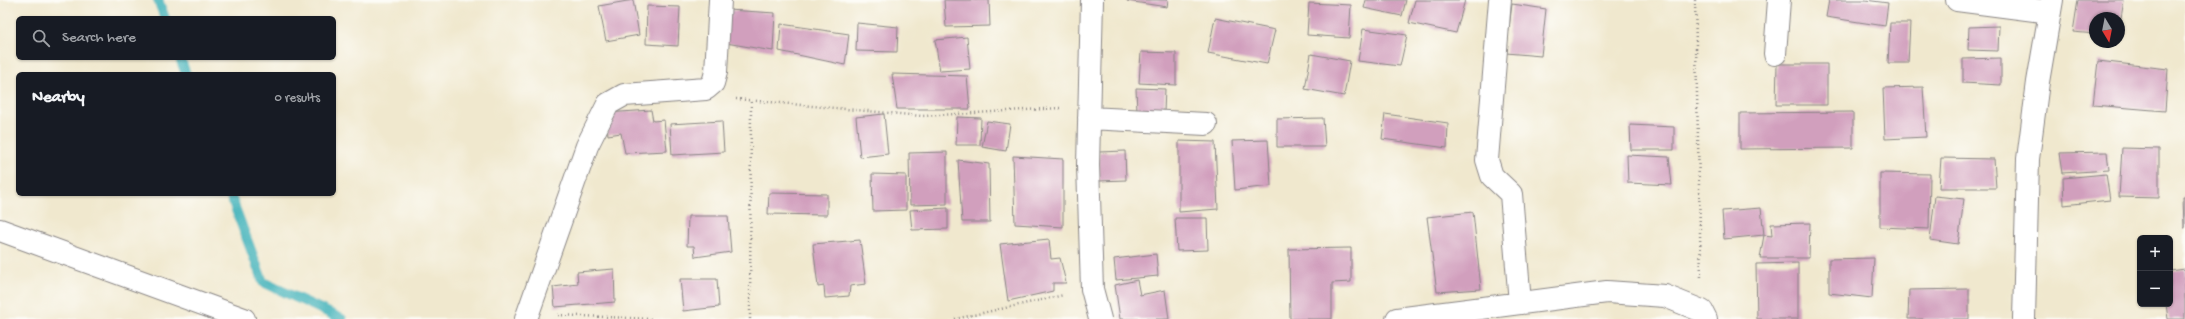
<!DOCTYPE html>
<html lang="en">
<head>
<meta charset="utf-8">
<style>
	:root { --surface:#171b24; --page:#20242c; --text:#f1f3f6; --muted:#9ea1a6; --line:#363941 }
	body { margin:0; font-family:"Gochi Hand",sans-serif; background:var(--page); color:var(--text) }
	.controls { position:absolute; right:12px; bottom:12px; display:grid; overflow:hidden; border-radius:6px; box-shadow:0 1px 3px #0004 }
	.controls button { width:36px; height:36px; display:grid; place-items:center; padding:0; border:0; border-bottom:1px solid var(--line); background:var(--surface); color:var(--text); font:20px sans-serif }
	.compass { position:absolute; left:2089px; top:12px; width:36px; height:36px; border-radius:50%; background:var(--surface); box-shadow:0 1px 3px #0004; rotate:170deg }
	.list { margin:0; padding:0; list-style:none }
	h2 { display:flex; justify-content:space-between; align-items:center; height:52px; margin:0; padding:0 16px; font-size:17px }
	h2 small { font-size:13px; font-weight:400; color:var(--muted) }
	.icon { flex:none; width:22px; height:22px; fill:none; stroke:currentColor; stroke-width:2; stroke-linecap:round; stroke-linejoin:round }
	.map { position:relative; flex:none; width:2185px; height:319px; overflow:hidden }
	.search { position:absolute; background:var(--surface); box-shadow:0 1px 3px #0004; left:16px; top:16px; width:320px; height:44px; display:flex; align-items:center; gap:10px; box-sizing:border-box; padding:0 14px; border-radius:6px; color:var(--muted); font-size:15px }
	.panel { position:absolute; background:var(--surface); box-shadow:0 1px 3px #0004; left:16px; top:72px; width:320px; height:124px; border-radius:6px }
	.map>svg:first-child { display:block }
</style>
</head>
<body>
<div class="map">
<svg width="2185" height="319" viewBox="0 0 2185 319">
	<rect width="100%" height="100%" fill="#fdfcf7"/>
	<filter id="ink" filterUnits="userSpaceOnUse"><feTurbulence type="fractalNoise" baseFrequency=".025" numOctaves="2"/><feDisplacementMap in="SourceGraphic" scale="8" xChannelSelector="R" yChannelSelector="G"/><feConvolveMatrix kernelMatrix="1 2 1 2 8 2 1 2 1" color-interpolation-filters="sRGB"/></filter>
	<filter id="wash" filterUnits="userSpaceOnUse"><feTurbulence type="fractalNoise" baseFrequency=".012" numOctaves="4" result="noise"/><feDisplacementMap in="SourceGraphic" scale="16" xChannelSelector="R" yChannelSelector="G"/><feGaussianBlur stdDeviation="0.9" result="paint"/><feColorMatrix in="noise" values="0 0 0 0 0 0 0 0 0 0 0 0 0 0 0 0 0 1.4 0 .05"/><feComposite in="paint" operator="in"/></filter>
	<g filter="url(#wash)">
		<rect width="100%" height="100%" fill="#f0e8ce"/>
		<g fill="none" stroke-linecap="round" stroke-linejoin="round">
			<path stroke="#42b2ba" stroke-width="10" d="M158 0 165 18
				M180 58 186 74
				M230 194 263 282 342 319"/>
		</g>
		<g id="blocks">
			<path fill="#d19fbd" d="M633 0 639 35 606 41 599 6Z
				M944 0H989L990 26 946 27Z
				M1127 0H1168L1167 7 1127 1Z
				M1366 0H1406L1402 16 1364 8Z
				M1415 0H1465L1456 33 1409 23Z
				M1829 0H1865L1888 3 1885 26 1826 17Z
				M2078 0H2124L2120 24 2119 18H2095V34L2073 32Z
				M1309 3 1351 5 1349 38 1307 35Z
				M1512 4 1546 9 1541 56 1506 53Z
				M647 6 680 7 678 46 646 44Z
				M728 10 775 13 773 51 726 43Z
				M1215 18 1275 30 1267 64 1208 53Z
				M857 23 898 27 897 52 856 51Z
				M1890 23H1910L1908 63H1888Z
				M781 24 849 34 845 65 779 51Z
				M1999 26 1998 51 1968 50 1969 27Z
				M1363 29 1407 35 1400 66 1358 61Z
				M967 37 970 69 940 71 935 40Z
				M1141 52 1176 53V85L1139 83Z
				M1311 54 1350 61 1344 96 1305 89Z
				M2001 58V85L1963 83V59Z
				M2098 61 2168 69 2165 111 2093 105Z
				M1777 64H1827V105H1776Z
				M892 74 967 76 970 109H897Z
				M1923 87 1926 137 1885 139 1883 88Z
				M1136 88 1165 89 1164 112H1137Z
				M651 110 653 121 664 120 667 151 625 153 621 133 608 135 606 113Z
				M1853 112V148L1740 149V113Z
				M884 114 888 154 860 157 856 117Z
				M1385 114 1448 123 1447 148 1382 139Z
				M957 117 981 118 980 145H956Z
				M1323 118 1325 147H1277V119Z
				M722 121 724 152 672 155 670 124Z
				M987 121 1010 124 1006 151 982 147Z
				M1630 125 1674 127V150H1631Z
				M1268 140 1271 186 1235 190 1232 141Z
				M1179 141 1215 142 1218 209 1179 212Z
				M2122 148 2159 149V198L2119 197Z
				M1125 151 1126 180 1099 181V152Z
				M947 152V204L910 205 909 153Z
				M2107 152 2109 170 2062 173 2059 153Z
				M1627 155 1669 157 1672 185 1628 183Z
				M1013 156 1063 159V227L1015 224Z
				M1941 158 1994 159 1996 188H1939Z
				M958 160 989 164 990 222H962Z
				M1880 173 1930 174 1929 229 1880 227Z
				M872 174 906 175V210L873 211Z
				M2106 174 2110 200 2064 205 2063 178Z
				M769 193 827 194V215L768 214Z
				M1935 196 1964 199 1958 244 1930 240Z
				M2183 197H2185V228H2184Z
				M948 208V229L912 230 910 210Z
				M1761 208 1764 235 1724 239 1722 211Z
				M1473 212 1481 289 1437 292 1427 217Z
				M688 216H728L731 252 695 257 694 246H687Z
				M1175 218H1207L1208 250 1177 251Z
				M1810 223 1809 258H1760L1764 235 1772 236 1771 224Z
				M1049 239 1051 259 1060 258 1066 283H1053V291L1008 301 1000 244Z
				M860 240 866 284 850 286 849 296 825 298 824 286 818 287 813 244Z
				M1351 248V282L1332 283V319H1290L1289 249Z
				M1156 254 1158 276 1116 280 1114 259Z
				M1874 258 1872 298 1829 293V259Z
				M1798 263V319H1757L1756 264Z
				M614 269 615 302 555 307 553 287 578 284 577 272Z
				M2185 269V319H2168L2166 304H2170V271Z
				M680 279H717L719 307 683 311Z
				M1137 280 1140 295 1165 290 1169 319H1120L1115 285Z
				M1969 289V319H1908L1909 290Z"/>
		</g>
	</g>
	<g filter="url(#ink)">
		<use href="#blocks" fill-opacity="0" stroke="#898584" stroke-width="1"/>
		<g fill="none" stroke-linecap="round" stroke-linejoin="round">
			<defs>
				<path id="minor" d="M1092 0 1088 165 1092 289 1100 319
					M1500 0 1487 160 1492 176 1511 194 1520 303
					M1957 0 2050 12
					M1775 54 1779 0
					M1089 118 1206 124
					M0 230 244 319
					M526 319 587 146 608 104 624 95 706 89 713 83 716 72 720 0
					M1397 319 1607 292 1665 296 1702 311 1706 319
					M2024 319 2028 159 2038 82 2052 0"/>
			</defs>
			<use href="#minor" stroke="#898584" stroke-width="24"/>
			<path stroke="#898584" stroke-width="2.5" stroke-dasharray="1 3" stroke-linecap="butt" d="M1695 0 1701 279
				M736 99 922 116 1060 108
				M558 315 653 319
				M750 319 751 100
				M955 319 1064 295"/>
			<use href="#minor" stroke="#fff" stroke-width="22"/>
		</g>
	</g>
</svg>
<div class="controls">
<button>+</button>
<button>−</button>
</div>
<svg class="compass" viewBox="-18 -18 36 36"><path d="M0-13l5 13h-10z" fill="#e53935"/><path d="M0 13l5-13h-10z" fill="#9ea1a6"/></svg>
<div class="search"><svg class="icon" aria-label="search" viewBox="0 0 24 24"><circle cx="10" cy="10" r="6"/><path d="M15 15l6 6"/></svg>Search here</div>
<section class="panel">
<h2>Nearby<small>0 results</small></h2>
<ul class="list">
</ul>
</section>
</div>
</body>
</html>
